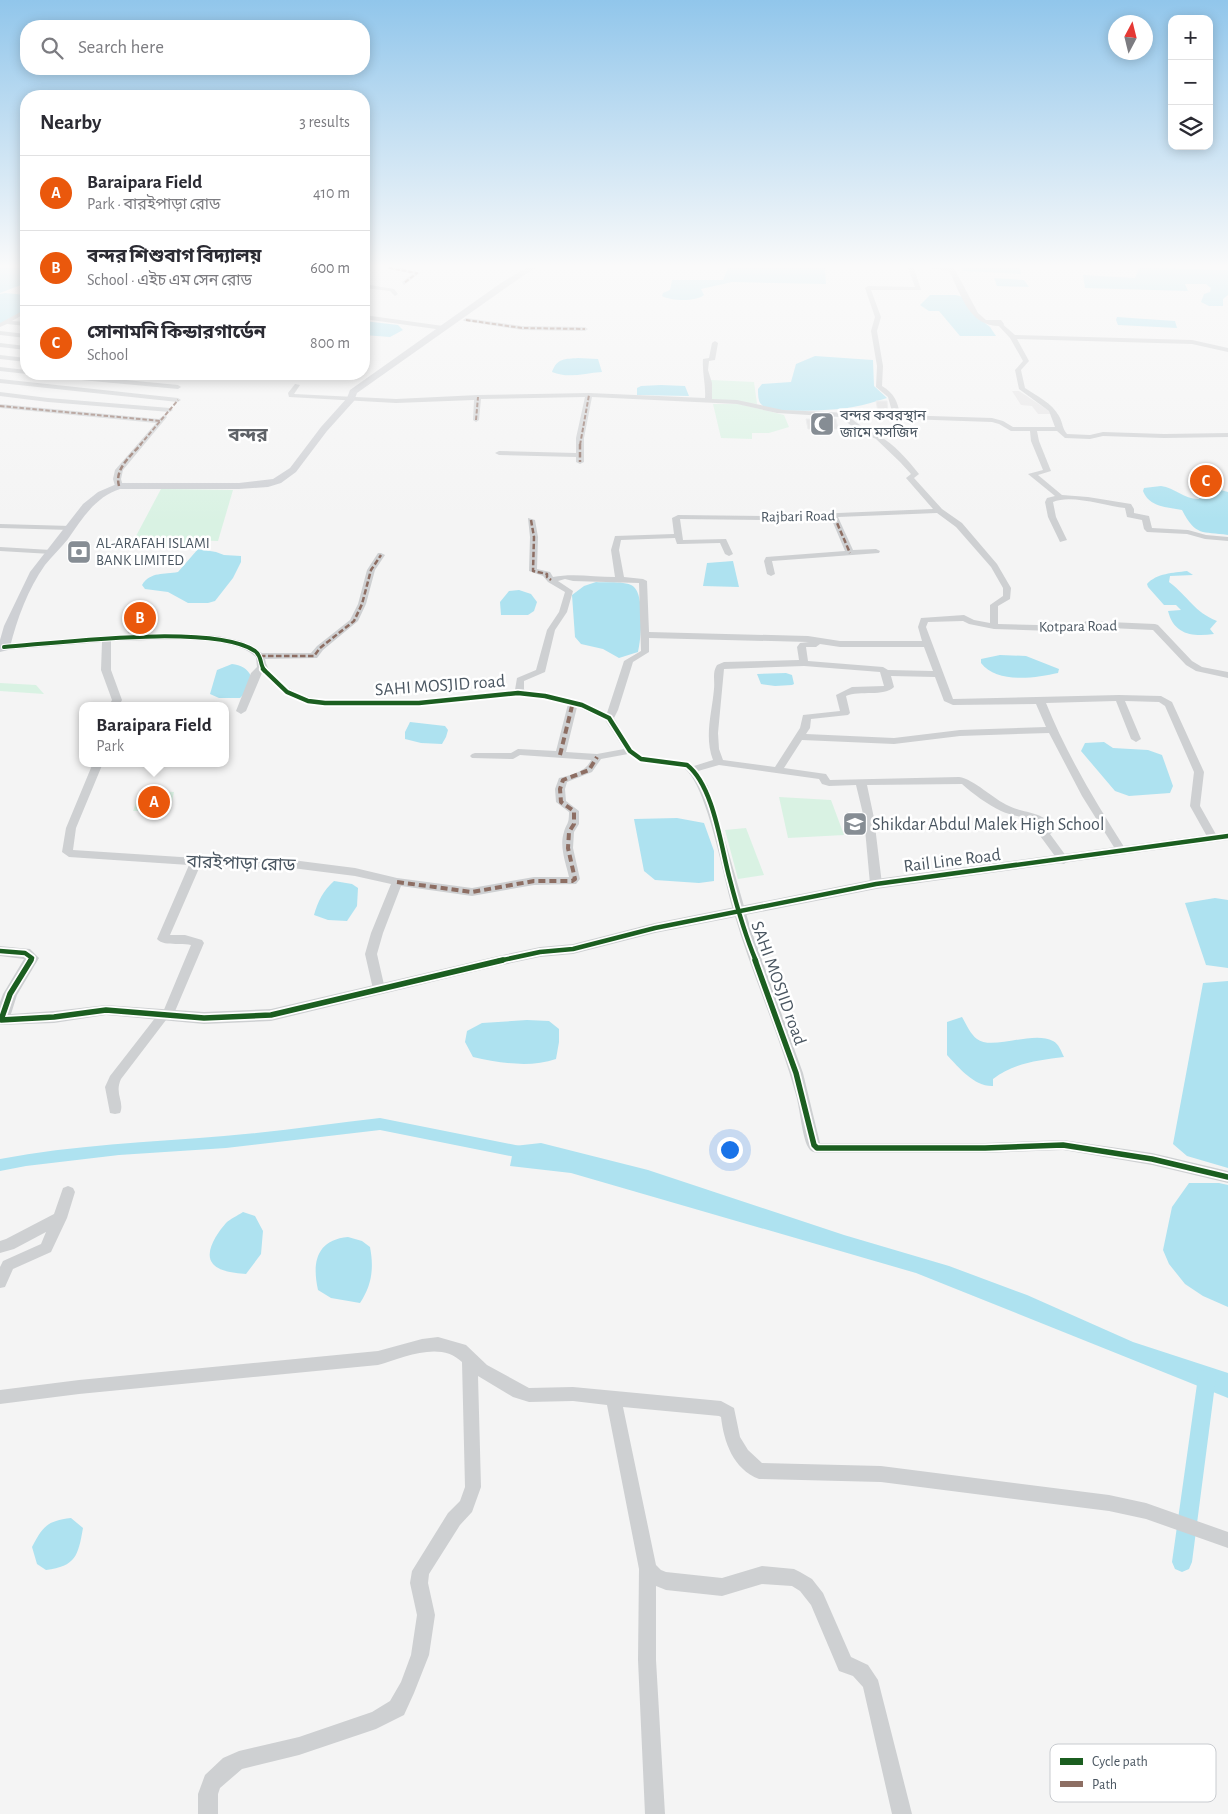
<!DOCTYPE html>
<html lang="en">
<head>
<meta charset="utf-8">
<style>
	:root { --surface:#fff; --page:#f7f7f7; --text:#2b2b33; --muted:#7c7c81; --line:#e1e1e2; --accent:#ea580c }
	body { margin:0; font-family:"Alegreya Sans","Noto Sans Bengali",sans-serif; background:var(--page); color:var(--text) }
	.controls { position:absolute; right:15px; top:15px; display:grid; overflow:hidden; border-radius:10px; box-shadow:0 2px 12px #0003 }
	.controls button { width:45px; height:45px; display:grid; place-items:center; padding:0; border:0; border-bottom:1px solid var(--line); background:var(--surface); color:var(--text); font:25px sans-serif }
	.compass { position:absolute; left:1108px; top:15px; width:45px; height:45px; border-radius:50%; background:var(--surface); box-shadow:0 2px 12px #0003; rotate:7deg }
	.you { position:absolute; left:729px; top:1149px; width:18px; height:18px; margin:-12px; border:4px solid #fff; border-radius:50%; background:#1a73e8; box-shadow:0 0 0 8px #1a73e833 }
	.badge { display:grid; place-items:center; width:32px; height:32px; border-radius:50%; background:var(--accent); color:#fff; font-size:16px; font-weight:700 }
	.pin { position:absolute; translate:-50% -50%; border:2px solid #fff; box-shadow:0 1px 5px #0006 }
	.popup { position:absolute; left:79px; top:702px; width:150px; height:65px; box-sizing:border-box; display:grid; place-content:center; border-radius:10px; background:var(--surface); filter:drop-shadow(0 1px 4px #0005); font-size:16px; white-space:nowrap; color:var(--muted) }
	.popup b { font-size:19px; color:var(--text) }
	.popup::after { content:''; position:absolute; left:50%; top:100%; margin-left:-10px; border:10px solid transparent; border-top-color:var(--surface) }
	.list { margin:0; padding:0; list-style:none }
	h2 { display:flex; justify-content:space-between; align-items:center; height:65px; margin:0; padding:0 20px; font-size:21px }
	h2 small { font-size:16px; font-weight:400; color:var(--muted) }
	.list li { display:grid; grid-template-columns:32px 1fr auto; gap:15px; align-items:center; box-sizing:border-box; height:75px; padding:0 20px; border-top:1px solid var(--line) }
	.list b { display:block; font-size:19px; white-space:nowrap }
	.list p { margin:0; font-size:16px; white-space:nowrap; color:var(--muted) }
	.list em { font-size:16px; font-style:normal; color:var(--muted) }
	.icon { flex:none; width:28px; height:28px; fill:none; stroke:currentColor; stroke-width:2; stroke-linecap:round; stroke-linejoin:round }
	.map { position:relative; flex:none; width:1228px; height:1814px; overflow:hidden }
	.search { position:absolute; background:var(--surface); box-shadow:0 2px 12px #0003; left:20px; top:20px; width:350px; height:55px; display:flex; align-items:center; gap:12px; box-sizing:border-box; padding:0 18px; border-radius:20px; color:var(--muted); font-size:19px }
	.panel { position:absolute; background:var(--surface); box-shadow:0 2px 12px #0003; left:20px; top:90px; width:350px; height:290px; border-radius:20px }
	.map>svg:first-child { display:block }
</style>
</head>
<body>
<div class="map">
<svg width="1228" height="1814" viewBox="0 0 1228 1814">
	<rect width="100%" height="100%" fill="#f4f4f4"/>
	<path fill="#e6e5e6" d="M1012 391H1019L1054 414H1038L1032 406 1021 405Z"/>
	<path fill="#d9f2e3" d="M711 380 754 382 757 404 709 400Z
		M713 404H739L784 415 789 427 769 433H752V439L721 438Z
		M161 489 233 490 218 541 188 540 185 548 153 546 157 540 135 538Z
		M0 683 36 685 44 694 0 691Z
		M141 790 174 792 170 811H133Z
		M779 797 831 800 844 835 788 838Z
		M746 828 764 875 738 879 725 830Z"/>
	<path fill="#aee2f0" d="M0 268H26V283L0 293Z
		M728 268H825L826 284 732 282 701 289 704 295C696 302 671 301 662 296L663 293 670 290 672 280H723Z
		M962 268H1020L1021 274 963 271Z
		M1139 268 1228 270V295L1223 299V306H1209L1201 302 1204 294 1210 292 1211 288 1206 284H1185L1188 291 1085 288 1083 275 1135 278Z
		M994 278 1024 280 1029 287 997 286Z
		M5 293 26 295V311L0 325V294Z
		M930 295H956L969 299 976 316 990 327 996 336H960L939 311H929L920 305Z
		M1117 317 1175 321 1177 328 1118 325 1116 320Z
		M364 321 398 325 403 330 390 337 364 335Z
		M815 356 873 360 874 386 887 398C876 401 865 405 853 407 840 410 767 415 761 404 758 401 758 393 758 389L762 384 791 382 796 364Z
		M578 358 598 359 602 372C584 373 569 379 552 372 557 358 565 359 578 358Z
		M661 385 685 386 689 396 637 395V388L641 386Z
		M1161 486C1175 488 1186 500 1199 499L1203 490 1217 489 1228 492V535C1202 531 1196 537 1182 510 1167 507 1149 507 1143 491L1144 488Z
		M198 549 216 552 224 555 241 556V562L233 578 215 601 208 603H188L168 592 145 589 142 585C151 571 164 575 178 572Z
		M733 561 739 587 703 586 707 563Z
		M1187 571 1193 575 1170 576 1169 582C1189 597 1194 612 1217 621L1210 629 1214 634C1193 637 1174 635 1168 611L1181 610 1176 605H1164L1148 587 1147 584C1157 573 1173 573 1187 571Z
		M596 582C606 583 622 581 631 585 646 591 641 639 638 652L619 658 603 649 581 644 575 637 572 595 584 586Z
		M519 590 531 594 537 602 534 611 528 615H501L500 602 509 591Z
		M1000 655 1026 656 1059 669 1058 673C1035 678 997 684 981 663V659Z
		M232 664C241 665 247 668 251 676L247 691 240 698H219L210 694 217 670Z
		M786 673 792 675 794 684 792 685 775 686 761 684 757 674Z
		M410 722 445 726 448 730 446 737 442 744 421 743 405 739V732Z
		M1104 742 1113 748 1148 750 1162 755 1173 786 1170 793 1129 796 1115 791 1081 751 1085 743Z
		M677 818 704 823 714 851V881L699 883 655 880 644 871 634 819Z
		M334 881 352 884 358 888 357 906 347 921 328 920 314 915C318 901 323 891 334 881Z
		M1215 898 1228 900V968L1206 965 1185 903Z
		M1228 981V1168L1187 1156 1173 1144 1203 983Z
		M962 1017C966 1024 971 1035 977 1039 992 1051 1033 1030 1053 1041 1059 1044 1061 1051 1064 1057 1039 1060 1014 1063 993 1079V1086C975 1087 959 1068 947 1055V1022Z
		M527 1020 549 1021 559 1029V1042L556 1059C530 1068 499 1063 473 1057L465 1042 467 1031 482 1023Z
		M541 1143 648 1170 844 1235 949 1266 1027 1295 1133 1342 1228 1373V1398L916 1273 571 1173 510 1166 514 1146Z
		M1189 1183H1219L1228 1185V1307L1203 1296 1185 1284 1169 1264 1163 1250 1172 1207Z
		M243 1212 255 1216 263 1231 261 1254 246 1274C236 1273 220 1272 213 1264 203 1253 218 1232 226 1223 230 1219 237 1216 243 1212Z
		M348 1237 362 1241 370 1247C374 1268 372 1285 360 1303L331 1298 318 1290C312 1263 316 1240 348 1237Z
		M71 1518 83 1528C78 1556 76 1566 46 1570L37 1564 32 1547C43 1526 47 1521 71 1518Z"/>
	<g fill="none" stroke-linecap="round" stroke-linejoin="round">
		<path fill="#aee2f0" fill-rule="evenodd" d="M380 1118 530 1148 535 1150 537 1154 535 1158 530 1160 380 1130 226 1148 119 1155 26 1166 0 1171V1159C74 1145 149 1142 224 1136 276 1132 328 1124 380 1118Z
			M1207 1369 1213 1371 1216 1377 1192 1562 1189 1569 1182 1572 1175 1569 1172 1562 1198 1377 1201 1371Z"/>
	</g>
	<path fill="#ddddde" stroke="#e5e6e7" d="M876 401H887L888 413 878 412Z
		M806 419H836L838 429H808Z
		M152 606 143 633H128L137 607Z"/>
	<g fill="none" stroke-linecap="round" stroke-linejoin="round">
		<path fill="#ced0d2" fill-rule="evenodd" d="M387 268H401L420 273 404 285 402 282 412 274Z
			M908 268H914L921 290H871L881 317 877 331 883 366 882 386C894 393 898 402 900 415L992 418 1003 421 1013 427H1055L1049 411 1019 389 1015 370 1023 361 1010 338 997 324 1000 322 1015 335 1192 340 1228 348V352L1192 344 1017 339 1029 361 1021 370 1025 388C1037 396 1052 403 1059 416 1063 423 1062 428 1067 434L1090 435 1103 432 1164 434 1228 433V437L1164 438 1103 436 1090 439 1065 438 1057 431H1037L1039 441 1051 471 1038 475 1062 495 1088 497 1131 504 1134 509V513L1149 516 1152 528 1188 530 1206 535 1228 537V541L1205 539 1187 534 1147 532 1144 529 1142 520 1127 517 1125 508C1105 506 1071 494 1053 502L1056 517 1067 540 1060 542 1048 517 1045 502 1047 498 1055 496 1028 474 1043 470 1031 441 1030 431H1011L999 424 992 422 849 417C859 425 868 430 879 436 894 444 908 460 919 474L914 478 942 509 962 523 997 564 1011 588 1010 599 998 606V624L1080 626 1086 621 1155 624 1158 625 1192 661 1202 667 1228 672V678L1196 671 1186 665 1153 630 1089 627 1087 630 1080 632 994 629 969 624 963 621 928 622 926 627 953 699 1119 695 1161 696 1172 702 1204 772 1200 806 1218 838 1213 841 1209 840 1190 806 1194 772 1165 706 1159 702 1125 701 1141 739 1136 742 1131 739 1116 701 1046 703C1067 755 1096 803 1126 850L1121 853 1117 852 1082 796 1049 733 960 736 894 744 802 740 784 768 826 774 830 780 959 777C974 779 993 799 1009 806 1028 815 1042 810 1056 830L1050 834 1069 860 1064 864 1060 863 1038 833 1044 829C1033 816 1016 818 1001 811 987 804 973 794 962 784L867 785 874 818 882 884 876 888 870 884 864 818 856 785 829 786 822 784 819 779 719 765 698 771 708 786 716 809 750 927 803 1073 820 1143H985L1063 1140 1152 1153 1228 1171V1183L1152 1165 1063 1150 985 1153H817C813 1152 810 1151 808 1147 802 1136 800 1109 796 1095 779 1033 752 975 734 913 724 881 708 786 684 768L641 762 628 754 601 759 592 772 567 782 565 789 566 801 579 811V824L574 832 573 848 580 879 576 884 534 885 472 896 401 886 383 933 377 954 385 989 383 992H375L373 989 365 954 371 933 391 884 355 876 292 868 200 866 170 935H185L202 940 204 943 173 1016 171 1019 166 1020 121 1079C114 1094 125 1102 120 1113L115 1114 110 1113 105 1087 110 1076 159 1013 163 1012 191 945C181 942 164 947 157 939L189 865 69 857 62 852 66 828 93 763H103L76 828 73 850 196 858 292 860 355 868 397 878 472 888 534 877H569C566 864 559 846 564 832 567 822 569 825 569 812L556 802 555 789 559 778C571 775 586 772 591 760L520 755 513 759 472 758 470 756 472 754 475 753H511L518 749 556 751 568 704 545 699 518 696 419 706H325L305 703 284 694 262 673 246 711 241 714 236 711 251 673 257 667 256 657C231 632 146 641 111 641V670L122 700 119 706H109L112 700 101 670 102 642 4 650 0 648 1 645 102 636 183 634 218 636 241 641 262 653H311L317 646 350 620 358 604 367 570 378 553H381L385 555 375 570 366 604 358 621 323 650 317 658 265 659C269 683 303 698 325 700H419L515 690 517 678 536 670 547 630 559 612 565 592 548 582 543 576 529 571 530 537 528 518 535 520 538 537 537 569 550 572 553 577C572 573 595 577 615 577L611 550 615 536 674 534 672 518 678 515 767 516 933 509 906 478 911 474 900 462 876 439 857 430 840 417 777 413 737 404 592 397 584 438V462L580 464 576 462V457L499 455 495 453 499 451 576 453V438L585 397 481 399 479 420 476 422 473 420 474 400 396 403 289 397 288 393 295 384 300 385 294 394 396 399 478 395 589 393 705 398C706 385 702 373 703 359L709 358 712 343 715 341 718 343 715 360 709 361 708 370 712 383V399L737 400 783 410 893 415 888 397 876 387 877 366 871 331 875 317 865 288 868 286 915 287ZM937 513 956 527 991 567 1003 588V596L990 605V623L974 620 964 615 921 618 918 627 922 641H840L808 636 649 632 647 581 643 579 624 577 619 550 621 540 675 538 677 544H680L720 543 725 554 729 556 733 554 726 539 683 540 680 519 767 520 831 518 845 551 766 557 764 561 767 574 771 576 775 574 772 561 879 553 880 551 876 549 853 550 838 517ZM565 579 573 581 639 583 641 651 624 661 607 713 576 700 525 691 524 689V681L545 672 555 630 567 612 573 591 558 581ZM649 638 808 642H809L800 643 797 647 799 660 724 662 717 665C712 673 715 680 714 689 712 713 704 736 713 760L694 766C681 755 658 763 643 756 629 750 622 730 614 718L618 710 633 662 649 652ZM820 644 840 647H924L933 671 888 670 883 667 808 661 806 647H816ZM804 666 880 672 884 686 852 687 836 695 840 711 803 715 800 728 775 767 723 760 719 749 718 733 724 669ZM891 676 935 677 944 701 953 705 1036 704 1046 727 960 730 894 738 806 734 810 728 811 719 848 715 850 713 846 696C860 690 884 697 894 687ZM577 707 605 720 624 749 597 754 566 752Z
			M364 284 394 289 398 294 395 296 390 291 364 288Z
			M26 309V313L12 321 26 322V326L7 324 0 327V323Z
			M364 315 443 326 446 328 443 330 364 319Z
			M466 318 522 326 585 327 588 329 585 331 522 330 464 321 463 320Z
			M0 331 26 334V338L0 335Z
			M0 343 26 346V350L0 347Z
			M0 355 26 358V362L0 359Z
			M0 367 26 370 27 374 0 371Z
			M35 374H56L118 379 127 374H134L126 380 178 385 181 387 178 389 38 376Z
			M154 374 204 376 207 378 204 380 157 376Z
			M0 379 178 398 181 400 178 402 0 383Z
			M0 392 48 398 170 408 173 410 170 412 48 402 0 396Z
			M0 404 159 419 164 415 167 417 123 470 121 479 123 486 119 488 115 486 113 479 115 470 156 423 0 408Z
			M0 524 71 526 75 528 71 530 0 528Z
			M0 547 51 550 55 552 51 554 0 551Z
			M68 1186 73 1188 75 1192 67 1218 51 1252 13 1269 5 1287 0 1288V1267L3 1261 41 1244 46 1232 14 1249 0 1253V1241L6 1239 54 1214 63 1188Z
			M438 1337 466 1345 487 1365 529 1388 573 1387 721 1401 734 1408 740 1437 748 1450 762 1463 881 1466 1109 1495 1146 1503 1228 1532V1548L1146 1519 1109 1511 881 1482 759 1479C733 1469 724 1442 721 1417L719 1416 623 1407 656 1565 661 1570 666 1572 722 1578 762 1566 794 1569 800 1572 812 1579 823 1593 851 1657 868 1665 878 1680 912 1814H892L863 1687 853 1676 839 1671 811 1605 800 1591 792 1586 762 1584 722 1596 666 1590 656 1586V1660L665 1814H645L638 1660 639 1569 607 1405 573 1401 529 1402 513 1397 478 1376 481 1487 472 1512 460 1525 429 1574 428 1583 435 1615 429 1655 414 1693 404 1715 376 1729 299 1755 242 1769 220 1788 218 1794V1814H198V1794L205 1775 223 1758 239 1751 299 1737 372 1712 390 1701 401 1682 411 1655 417 1615 410 1583 412 1571 448 1513 460 1501 465 1487 462 1362C440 1340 403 1358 378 1365L79 1394 0 1404V1390L79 1380 378 1351 422 1339Z"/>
		<path fill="#ced0d2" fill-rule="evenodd" d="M931 268H954L978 313 986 320H1001L1004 324 1003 326C969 328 962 296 949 271Z
			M1228 832V840L876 889 655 933 573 954 540 957 498 966 271 1021 204 1024 106 1015 54 1023 0 1025V1002L3 994 24 959 0 956V946L30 949 39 958 17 995 11 1014 54 1011 106 1005 204 1012 271 1009 498 956 540 947 573 944 655 923 876 879Z"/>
		<path fill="#ced0d4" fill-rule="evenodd" d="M526 268H535L507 287 357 393 354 401 327 431 296 472 281 483 268 487 239 489H120C95 497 82 519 68 539 61 548 52 556 45 565 28 589 17 619 10 647L8 650 0 652V640L4 626 30 572 83 504 98 492 119 483H239L273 479 290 468 321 427 347 398 350 390 501 283Z"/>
		<path stroke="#8d6e63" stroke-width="2" stroke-dasharray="4.5 2" stroke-linecap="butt" d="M389 268 417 273 404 283
			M466 320 522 328 585 329
			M0 406 161 421
			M476 420 478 397
			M140 445 178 400
			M580 445 589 395"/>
		<path stroke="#8d6e63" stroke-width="2.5" stroke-dasharray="5.5 2.5" stroke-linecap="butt" d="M580 444V462
			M119 486C114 469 131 456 141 444
			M834 516 850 553
			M531 520 534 537 533 571 547 574V577L551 580
			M260 656H314L320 648 354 621 362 604 371 570 381 555"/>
		<path stroke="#8d6e63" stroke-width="4" stroke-dasharray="7 4" stroke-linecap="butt" d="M560 755 573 702
			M397 882 472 892 534 881H572L575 879 568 848 569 832 574 824V811L561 802 560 789 563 780 589 770 597 757"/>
		<defs>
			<path id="cycleway-far2" d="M4 647C58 643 212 623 255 651 263 657 259 665 265 671"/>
			<path id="cycleway-far1" d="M263 669 287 692 308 701 325 703H419L518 693 545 696 582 705 609 718 630 751 641 759 687 765C714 786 721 848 730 880 737 907 745 935 756 961
				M0 951 25 953 32 958 30 961
				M498 961 540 952 573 949 655 928 876 884 1228 836"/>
			<path id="cycleway" d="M31 960 10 994 1 1020 54 1017 106 1010 204 1018 271 1015 503 960
				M755 960 796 1073 814 1145 817 1148H985L1063 1145 1152 1159 1228 1177"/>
		</defs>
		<use href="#cycleway-far2" stroke="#fff" stroke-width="6"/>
		<use href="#cycleway-far1" stroke="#fff" stroke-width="8"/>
		<use href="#cycleway" stroke="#fff" stroke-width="9"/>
		<use href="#cycleway-far2" stroke="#1b5e20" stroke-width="4"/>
		<use href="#cycleway-far1" stroke="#1b5e20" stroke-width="4.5"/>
		<use href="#cycleway" stroke="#1b5e20" stroke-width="5.5"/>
	</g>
	<linearGradient id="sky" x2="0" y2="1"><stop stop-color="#91c6eb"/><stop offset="0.51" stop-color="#fafafa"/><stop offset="1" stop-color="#fafafa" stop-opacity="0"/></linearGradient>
	<rect width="1228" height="522" fill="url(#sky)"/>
	<defs>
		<symbol id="mosque-square" viewBox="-11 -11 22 22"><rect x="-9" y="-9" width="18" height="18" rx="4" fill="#868d94" stroke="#fff"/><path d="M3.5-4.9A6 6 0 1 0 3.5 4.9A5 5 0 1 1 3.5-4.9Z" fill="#fff"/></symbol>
		<symbol id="bank-square" viewBox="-11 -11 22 22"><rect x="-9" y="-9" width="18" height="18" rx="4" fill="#868d94" stroke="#fff"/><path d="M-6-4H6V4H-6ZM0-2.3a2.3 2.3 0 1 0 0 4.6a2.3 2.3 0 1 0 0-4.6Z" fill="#fff"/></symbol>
		<symbol id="school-square" viewBox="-11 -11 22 22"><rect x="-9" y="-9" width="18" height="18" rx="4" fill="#868d94" stroke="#fff"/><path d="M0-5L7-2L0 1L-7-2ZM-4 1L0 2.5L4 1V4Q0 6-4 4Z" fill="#fff"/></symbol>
	</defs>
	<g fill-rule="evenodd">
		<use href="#mosque-square" x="808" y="410" width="28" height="28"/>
		<use href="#bank-square" x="65" y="538" width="28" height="28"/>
		<use href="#school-square" x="841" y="810" width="28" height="28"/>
	</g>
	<g text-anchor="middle" stroke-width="5" stroke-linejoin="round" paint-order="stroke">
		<g font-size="15" fill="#4a5661" stroke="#fff" text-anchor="start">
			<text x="840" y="420">বন্দর কবরস্থান<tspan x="840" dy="17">জামে মসজিদ</tspan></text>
			<text x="96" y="548">AL-ARAFAH ISLAMI<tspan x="96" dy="17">BANK LIMITED</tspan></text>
		</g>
		<g font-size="15" fill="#4a5661" stroke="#fff">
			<text transform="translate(798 516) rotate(-1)" y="5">Rajbari Road</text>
			<text transform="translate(1078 626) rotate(-1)" y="5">Kotpara Road</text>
		</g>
		<g font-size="18" fill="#4a5661" stroke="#fff">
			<text transform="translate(440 685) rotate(-4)" y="6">SAHI MOSJID road</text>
			<text transform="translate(952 860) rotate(-7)" y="6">Rail Line Road</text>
			<text transform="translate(241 863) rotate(2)" y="6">বারইপাড়া রোড</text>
			<text transform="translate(779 983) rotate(70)" y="6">SAHI MOSJID road</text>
		</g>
		<g font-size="18" fill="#4a5661" stroke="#fff" text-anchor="start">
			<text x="872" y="830">Shikdar Abdul Malek High School</text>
		</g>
		<g font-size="19" font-weight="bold" fill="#5f6368" stroke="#fff">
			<text x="248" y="441">বন্দর</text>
		</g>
	</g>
	<rect x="1050" y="1744" width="166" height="58" rx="8" fill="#fff" stroke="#c9ccd0" stroke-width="1"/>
	<rect x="1060" y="1758" width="23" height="7" fill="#1b5e20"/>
	<rect x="1060" y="1781" width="23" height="6" fill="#8d6e63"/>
	<g font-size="14" fill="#4a5661">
		<text x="1092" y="1766">Cycle path</text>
		<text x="1092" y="1789">Path</text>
	</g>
</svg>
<div class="controls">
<button>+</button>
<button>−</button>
<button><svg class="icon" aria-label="layers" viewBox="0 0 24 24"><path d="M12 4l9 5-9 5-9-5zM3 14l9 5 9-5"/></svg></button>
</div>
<svg class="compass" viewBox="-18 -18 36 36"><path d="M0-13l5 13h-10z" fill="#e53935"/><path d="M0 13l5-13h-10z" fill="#7c7c81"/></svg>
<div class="you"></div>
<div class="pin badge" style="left:154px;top:802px">A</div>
<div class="popup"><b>Baraipara Field</b>Park</div>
<div class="pin badge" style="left:140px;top:618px">B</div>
<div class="pin badge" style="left:1206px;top:481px">C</div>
<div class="search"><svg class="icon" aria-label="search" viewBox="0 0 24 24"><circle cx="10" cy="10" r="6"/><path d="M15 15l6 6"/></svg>Search here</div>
<section class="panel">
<h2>Nearby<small>3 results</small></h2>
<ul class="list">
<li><span class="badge">A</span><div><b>Baraipara Field</b><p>Park · বারইপাড়া রোড</p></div><em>410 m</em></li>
<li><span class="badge">B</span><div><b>বন্দর শিশুবাগ বিদ্যালয়</b><p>School · এইচ এম সেন রোড</p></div><em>600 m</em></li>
<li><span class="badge">C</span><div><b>সোনামনি কিন্ডারগার্ডেন</b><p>School</p></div><em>800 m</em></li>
</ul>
</section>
</div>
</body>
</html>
